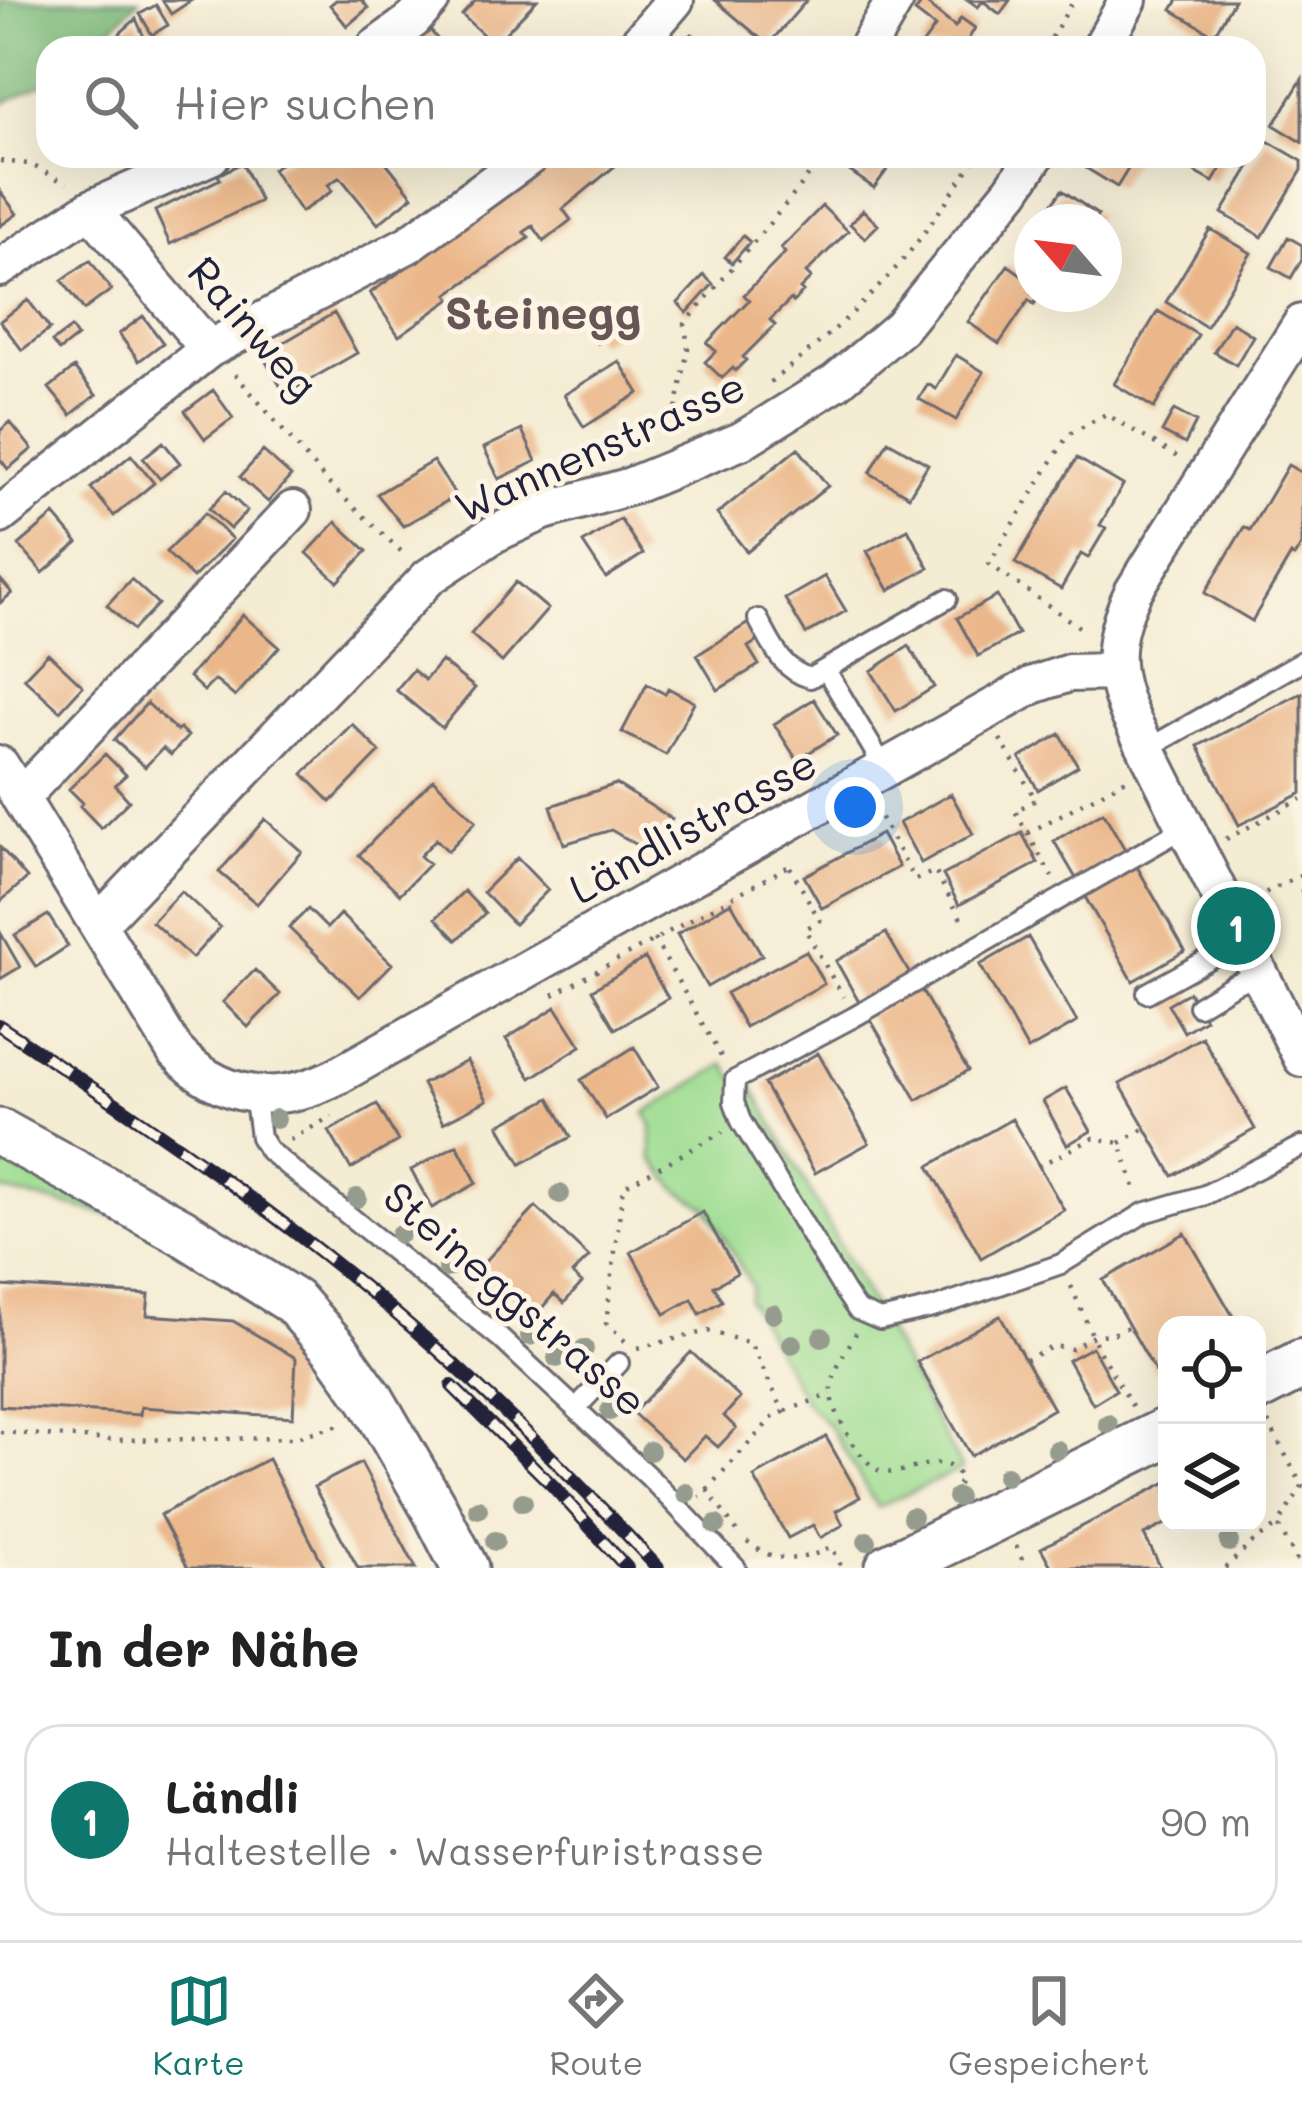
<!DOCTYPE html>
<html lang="de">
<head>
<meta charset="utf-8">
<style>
	:root { --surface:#fff; --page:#f6f6f6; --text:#222; --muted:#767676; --line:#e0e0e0; --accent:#0f766e }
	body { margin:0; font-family:Mali,sans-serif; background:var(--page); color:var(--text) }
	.controls { position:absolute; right:36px; bottom:36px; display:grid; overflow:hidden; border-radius:24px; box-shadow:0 12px 48px #0002 }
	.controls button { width:108px; height:108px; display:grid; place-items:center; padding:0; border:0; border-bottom:3px solid var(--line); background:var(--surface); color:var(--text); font:60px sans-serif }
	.compass { position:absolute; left:1014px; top:204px; width:108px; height:108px; border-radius:50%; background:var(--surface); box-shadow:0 12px 48px #0002; rotate:298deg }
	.you { position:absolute; left:855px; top:807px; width:42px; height:42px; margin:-30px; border:9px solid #fff; border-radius:50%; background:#1a73e8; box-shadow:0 0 0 18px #1a73e833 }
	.badge { display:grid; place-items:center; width:78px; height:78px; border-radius:50%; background:var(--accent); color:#fff; font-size:39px; font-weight:700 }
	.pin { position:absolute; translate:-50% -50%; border:6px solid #fff; box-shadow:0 3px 12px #0006 }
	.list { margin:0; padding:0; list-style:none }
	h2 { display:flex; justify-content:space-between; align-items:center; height:156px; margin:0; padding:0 48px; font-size:51px }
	h2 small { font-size:39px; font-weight:400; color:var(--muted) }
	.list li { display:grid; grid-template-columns:78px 1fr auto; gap:36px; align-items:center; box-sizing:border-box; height:192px; margin:0 24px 24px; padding:0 24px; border:3px solid var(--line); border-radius:36px }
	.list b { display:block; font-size:45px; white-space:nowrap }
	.list p { margin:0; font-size:39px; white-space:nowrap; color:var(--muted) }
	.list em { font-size:39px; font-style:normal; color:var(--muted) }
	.icon { flex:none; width:66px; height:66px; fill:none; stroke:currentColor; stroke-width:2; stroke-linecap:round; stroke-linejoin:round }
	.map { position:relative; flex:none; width:1302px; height:1568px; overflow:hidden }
	.search { position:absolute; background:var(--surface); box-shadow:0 12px 48px #0002; left:36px; right:36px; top:36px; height:132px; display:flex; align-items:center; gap:30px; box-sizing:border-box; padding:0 42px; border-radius:36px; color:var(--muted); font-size:45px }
	.sheet { height:372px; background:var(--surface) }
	nav { display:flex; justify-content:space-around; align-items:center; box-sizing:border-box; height:168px; border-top:3px solid var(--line); background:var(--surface); font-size:33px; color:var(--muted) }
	nav a { display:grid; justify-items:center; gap:6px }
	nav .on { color:var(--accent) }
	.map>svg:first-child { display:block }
</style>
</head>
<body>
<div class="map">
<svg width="1302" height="1568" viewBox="0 0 1302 1568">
	<rect width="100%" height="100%" fill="#fcf5e5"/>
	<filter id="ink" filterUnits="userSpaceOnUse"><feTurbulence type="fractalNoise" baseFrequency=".00833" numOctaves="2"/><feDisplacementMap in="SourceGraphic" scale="24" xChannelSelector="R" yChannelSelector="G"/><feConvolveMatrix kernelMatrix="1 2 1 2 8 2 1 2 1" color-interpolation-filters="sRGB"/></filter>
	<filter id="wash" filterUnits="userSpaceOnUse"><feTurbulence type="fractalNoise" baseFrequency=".004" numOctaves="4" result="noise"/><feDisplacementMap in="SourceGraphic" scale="48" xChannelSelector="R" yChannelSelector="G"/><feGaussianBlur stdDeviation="2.7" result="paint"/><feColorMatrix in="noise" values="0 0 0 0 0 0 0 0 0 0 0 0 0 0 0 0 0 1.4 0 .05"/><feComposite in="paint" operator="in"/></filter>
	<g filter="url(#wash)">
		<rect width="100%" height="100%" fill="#f4ecd3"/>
		<path fill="#9edd92" stroke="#608066" stroke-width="3" d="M725 1064 735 1080 746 1075 962 1469 877 1507 831 1428 806 1403 748 1299 752 1287 707 1208 678 1190 652 1159V1125L646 1113Z
			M0 1151 119 1217 0 1190Z"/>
		<path fill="#7ebc7c" stroke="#506f5c" stroke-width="3" d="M0 0H139L91 48H48V81L0 105Z"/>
		<g id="blocks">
			<path fill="#ebb78a" d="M162 0H192L171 14Z
				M336 0H362L368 8 347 26 330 5Z
				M476 0H537L494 45 462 15Z
				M715 0H807L768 45Z
				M968 0H1010L1000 14 983 1 978 7Z
				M1178 0H1234L1214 35 1172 10Z
				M923 1 955 27 961 18 975 28 963 48H920L935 27 915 12Z
				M156 5 168 25 152 35 140 14Z
				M136 19 145 39 128 48 120 33Z
				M429 29 445 48H407Z
				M692 34 708 48H679Z
				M1302 79V142L1274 125Z
				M1266 140 1302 161V170L1262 237 1222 213Z
				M292 156H381L413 196 378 224 340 177 328 185 332 191 301 212 272 169Z
				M554 156H627L563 209 571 220 544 241 533 226 524 232 529 238 448 294 451 299 399 336 370 293 502 200Z
				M854 156H897L874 188 845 168Z
				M1092 156H1136L1117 187 1086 168Z
				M1204 156H1228L1213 182 1195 172Z
				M242 163 260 201 170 244 155 211 220 179 218 175Z
				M1062 190 1098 215 1093 222H1040Z
				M0 191 17 214 0 226Z
				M822 206 848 231 806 273 811 278 800 289 803 292 793 302 791 299 770 320 775 325 743 357 746 360 735 371 733 368 722 378 705 362 716 351 707 343 749 300 744 295 785 253 781 248Z
				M863 210 878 225 865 238 850 224Z
				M1210 229 1251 253 1206 327 1166 302Z
				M743 236 750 242 732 263 725 257Z
				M1288 237 1302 245V259L1291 278 1271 267Z
				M90 260 111 290 84 310 62 280Z
				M1008 265 1032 282V294H1041L1034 304 1029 300 999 344 968 322Z
				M704 275 713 284 687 313 678 303Z
				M28 300 50 329 22 350 0 321Z
				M1158 311 1198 335 1154 408 1114 384Z
				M334 313 357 353 285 394 262 355Z
				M143 316 163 343 139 361 119 334Z
				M608 321 615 333 598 343 591 332Z
				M1232 322 1253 336 1236 365 1214 352Z
				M71 328 77 337 59 351 52 342Z
				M956 355 984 372 956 420 919 399 928 384 936 389Z
				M619 361 639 393 584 427 564 395Z
				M74 368 96 395 71 415 49 388Z
				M213 390 233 418 205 439 185 411Z
				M1174 410 1196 422 1185 444 1162 432Z
				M10 422 32 449 8 469 0 459V431Z
				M522 430 536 461 499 479 484 448Z
				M888 441 928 464 909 496 870 473Z
				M163 442 180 463 160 479 143 458Z
				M798 448 828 486 747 552 717 514Z
				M263 451 291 476 268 502 240 477Z
				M131 455 154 483 114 516 91 488Z
				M1077 458 1123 485 1100 525 1106 528 1088 558 1081 554 1061 589 1015 563Z
				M433 461 456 496 403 526 377 494Z
				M1288 465 1302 473V544L1294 557 1291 555 1252 621 1205 593 1244 527 1250 530Z
				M226 491 247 511 230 529 209 509Z
				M205 513 232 539 193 578 166 552Z
				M54 515 78 543 43 573 19 545Z
				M620 519 643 554 606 578 583 543Z
				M336 522 367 551 338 582 307 553Z
				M908 529 929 568 889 590 867 551Z
				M825 576 846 611 806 634 785 599Z
				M0 579 12 593 0 603Z
				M131 579 158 604 133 630 107 605Z
				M516 582 548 609 502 662 471 634Z
				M997 596 1018 634 978 656 957 618Z
				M243 615 279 647 235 697 215 680 204 691 189 677Z
				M755 619 765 636 748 647 759 665 718 690 697 655Z
				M909 646 934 687 896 711 871 671Z
				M48 653 83 686 60 711 24 678Z
				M441 661 475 688 442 728 396 690 413 670 425 680Z
				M647 684 665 694 668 688 694 702 666 755 622 732Z
				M1302 693V793L1239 825 1198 746Z
				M814 699 837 735 797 760 774 724Z
				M147 703 177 731 180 729 188 736 171 755 163 748 145 767 114 740Z
				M352 724 380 752 331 802 303 774Z
				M1060 734 1078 766 1038 790 1020 758Z
				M105 754 126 775 115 785 129 801 101 828 80 806 83 803 69 789Z
				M433 779 476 821 448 851 436 839 420 856 429 864 400 894 359 855Z
				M616 784 672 819 653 854 611 830 564 844 551 806Z
				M951 794 973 834 921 863 899 823Z
				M1103 812 1126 851 1077 880 1054 841Z
				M265 819 302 852 257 904 219 872Z
				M1022 833 1038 863 959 905 943 875Z
				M881 834 899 867 822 908 804 876Z
				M0 847 27 878 0 902Z
				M517 858 548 890 514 924 483 892Z
				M1136 865 1185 951 1133 981 1084 895Z
				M181 891 220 927 192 958 152 922Z
				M464 891 485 913 457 940 436 918Z
				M731 902 762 955 707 987 677 934Z
				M308 909 327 928 340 914 392 964 360 997 289 928Z
				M48 915 68 946 36 967 15 935Z
				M0 932 20 967 0 979Z
				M886 933 911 976 860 1004 836 961Z
				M1028 937 1077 1022 1028 1050 980 965Z
				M806 951 824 984 745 1027 726 993Z
				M645 958 668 998 615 1029 592 990Z
				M255 970 280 994 248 1027 223 1002Z
				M919 986 968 1071 917 1100 868 1015Z
				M1189 992 1205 1019 1184 1032 1168 1004Z
				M556 1007 581 1046 531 1078 506 1039Z
				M1202 1037 1255 1129 1173 1176 1120 1084Z
				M634 1047 658 1087 606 1119 581 1080Z
				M818 1053 869 1143 815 1173 764 1084Z
				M467 1061 487 1100 443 1123 422 1084Z
				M1066 1088 1091 1131 1067 1145 1043 1101Z
				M550 1098 571 1137 521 1164 499 1125Z
				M377 1104 398 1141 351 1169 329 1131Z
				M1012 1119 1064 1210 981 1258 929 1166Z
				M457 1145 477 1183 432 1208 411 1170Z
				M536 1207 589 1257 572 1274 582 1283 564 1303 554 1294 534 1317 480 1267Z
				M703 1212 737 1273 714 1286 722 1301 700 1314 692 1299 665 1314 631 1252Z
				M1185 1233 1238 1325H1167V1367L1156 1373 1103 1280Z
				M0 1286 149 1295 147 1315 233 1321 296 1358 293 1417 141 1407 140 1415 0 1406Z
				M1000 1316 1053 1409 971 1456 917 1362Z
				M1092 1347 1116 1390 1093 1404 1068 1360Z
				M691 1352 740 1398 724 1416 736 1428 718 1447 705 1436 683 1459 633 1413Z
				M826 1437 860 1497 836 1511 843 1525 820 1538 813 1525 788 1538 754 1477Z
				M268 1459 325 1568H188L160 1515Z
				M361 1463 396 1530 416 1568H358L314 1487Z
				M1167 1482V1523L1144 1535 1161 1568H1052L1041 1548Z"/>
		</g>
	</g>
	<g filter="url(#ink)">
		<use href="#blocks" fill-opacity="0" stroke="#6c6970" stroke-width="3"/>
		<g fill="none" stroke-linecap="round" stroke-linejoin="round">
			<defs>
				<path id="service" d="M758 619C772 644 781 670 810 678L947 599
					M826 670 885 769
					M1147 749 1302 661
					M1186 827 854 1017 735 1080 734 1102 741 1121 844 1291 857 1310 880 1320 933 1308 1061 1264 1144 1213 1205 1195 1302 1146
					M1147 993 1243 940
					M1198 1006 1234 984 1260 974
					M254 1094 260 1137 269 1151 500 1338 650 1478 736 1568
					M577 1407 619 1363"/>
				<path id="minor" d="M375 48 413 20 431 0
					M634 48 675 0
					M867 48 895 0
					M1101 48 1128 0
					M90 209 209 349
					M0 268 90 209 211 156
					M1302 323 1133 592C1111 638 1110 670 1130 716L1302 1058
					M0 515 209 349 409 244 530 156
					M0 765 175 1051C222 1101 278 1106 337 1076L1033 685 1069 673 1115 672
					M21 797 293 510
					M98 924 429 577 494 534 544 511 631 486 741 441 836 382 901 327 1012 190 1035 156"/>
				<path id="tertiary" d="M0 1132 181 1231 294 1302 336 1350 371 1399 435 1510 465 1568"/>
				<path id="secondary" d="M1257 1387 1302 1364
					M890 1568 1167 1432"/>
			</defs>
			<use href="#service" stroke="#6c6970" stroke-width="24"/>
			<use href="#minor" stroke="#6c6970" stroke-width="42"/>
			<use href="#tertiary" stroke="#6c6970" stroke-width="51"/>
			<use href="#secondary" stroke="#6c6970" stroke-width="54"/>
			<path stroke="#6c6970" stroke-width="4.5" stroke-dasharray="3 9" stroke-linecap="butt" d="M1045 48 1074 0
				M0 161 30 164 67 184
				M235 374 327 482 403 553
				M770 382C819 345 868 302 907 255 932 224 954 189 977 156
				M682 431 675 415 688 349 685 324 801 186 822 156
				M1079 627 989 564 1068 435 1106 414 1181 459
				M1000 739 1036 800 1015 811 1052 877
				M875 807 915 880 935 871 965 926
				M1028 833 1128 778
				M1226 839 1302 799
				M790 867 820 921 805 929 843 997
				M1302 889V892
				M1255 898 1302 874
				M654 939 723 1060
				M553 995 789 866
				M290 1140 332 1116
				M1120 1143 1145 1128
				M1038 1166 1094 1138 1120 1143 1136 1190
				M1071 1286 1099 1351 1134 1409
				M856 1333C847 1350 830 1373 832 1394 833 1414 862 1467 883 1472 908 1477 946 1445 961 1480L952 1492
				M625 1341 606 1323 623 1187 723 1132
				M638 1348 708 1331 750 1343 784 1412 774 1416 700 1497
				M1025 1360 1054 1346 1072 1349 1093 1336 1115 1333 1130 1326
				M786 1411 831 1394
				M1268 1422 1302 1486 1278 1525 1301 1568
				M0 1432 110 1440 292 1438 336 1426 342 1421
				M707 1490 739 1534
				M747 1542C776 1564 800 1562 832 1547L842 1568
				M1016 1546 1026 1568
				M1225 1568 1255 1540 1276 1527"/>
			<use href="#service" stroke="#fff" stroke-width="18"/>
			<use href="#minor" stroke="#fff" stroke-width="36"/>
			<use href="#tertiary" stroke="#fff" stroke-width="45"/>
			<use href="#secondary" stroke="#fff" stroke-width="48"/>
			<defs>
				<path id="rail" d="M0 1026C119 1105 237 1184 348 1274 459 1363 561 1463 658 1568
					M452 1386 554 1487 627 1568"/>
			</defs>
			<use href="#rail" stroke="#22223b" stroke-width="14"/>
			<use href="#rail" stroke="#fcf5e5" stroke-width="9" stroke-dasharray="27" stroke-linecap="butt"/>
		</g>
		<g fill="#959c8e">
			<circle cx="276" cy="1119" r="10"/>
			<circle cx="560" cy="1194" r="10"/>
			<circle cx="357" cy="1198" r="10"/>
			<circle cx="400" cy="1234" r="10"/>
			<circle cx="447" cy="1268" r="10"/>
			<circle cx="490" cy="1300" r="10"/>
			<circle cx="773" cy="1314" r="10"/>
			<circle cx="530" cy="1336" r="10"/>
			<circle cx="822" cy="1337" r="10"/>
			<circle cx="792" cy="1344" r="10"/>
			<circle cx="584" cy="1349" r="10"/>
			<circle cx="557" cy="1358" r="10"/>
			<circle cx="610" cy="1411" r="10"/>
			<circle cx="1108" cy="1424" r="10"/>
			<circle cx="1057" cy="1450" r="10"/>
			<circle cx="650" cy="1451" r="10"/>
			<circle cx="1006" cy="1476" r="10"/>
			<circle cx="686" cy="1493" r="10"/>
			<circle cx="957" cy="1497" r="10"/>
			<circle cx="523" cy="1502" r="10"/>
			<circle cx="478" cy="1509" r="10"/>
			<circle cx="912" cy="1517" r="10"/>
			<circle cx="716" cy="1525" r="10"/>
			<circle cx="495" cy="1541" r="10"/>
			<circle cx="867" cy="1541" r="10"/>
			<circle cx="1229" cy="1542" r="10"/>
		</g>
	</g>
	<g text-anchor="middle" stroke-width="10" stroke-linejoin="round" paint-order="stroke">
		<g font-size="42" fill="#22223b" stroke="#fcf5e5">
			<text transform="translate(253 328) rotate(49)" y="15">Rainweg</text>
			<text transform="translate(600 447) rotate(-24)" y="15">Wannenstrasse</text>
			<text transform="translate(693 826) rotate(-29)" y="15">Ländlistrasse</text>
			<text transform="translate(515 1299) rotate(41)" y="15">Steineggstrasse</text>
		</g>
		<g font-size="45" font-weight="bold" fill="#685657" stroke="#fcf5e5">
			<text x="543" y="329">Steinegg</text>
		</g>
	</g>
</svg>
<div class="controls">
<button><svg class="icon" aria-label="locate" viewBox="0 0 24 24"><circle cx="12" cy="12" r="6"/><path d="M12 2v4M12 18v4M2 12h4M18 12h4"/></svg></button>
<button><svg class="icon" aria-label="layers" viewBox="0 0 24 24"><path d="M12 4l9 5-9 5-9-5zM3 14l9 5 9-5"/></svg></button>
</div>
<svg class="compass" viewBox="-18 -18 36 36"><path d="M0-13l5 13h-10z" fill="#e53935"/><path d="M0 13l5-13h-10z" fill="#767676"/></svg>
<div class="you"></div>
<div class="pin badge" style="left:1236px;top:926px">1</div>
<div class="search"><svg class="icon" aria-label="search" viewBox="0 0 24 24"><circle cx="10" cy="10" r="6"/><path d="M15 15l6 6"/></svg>Hier suchen</div>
</div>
<section class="sheet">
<h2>In der Nähe<small></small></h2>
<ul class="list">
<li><span class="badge">1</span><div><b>Ländli</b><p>Haltestelle · Wasserfuristrasse</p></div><em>90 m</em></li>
</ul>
</section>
<nav>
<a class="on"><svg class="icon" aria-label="map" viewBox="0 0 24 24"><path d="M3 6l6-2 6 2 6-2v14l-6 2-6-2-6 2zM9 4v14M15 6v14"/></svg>Karte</a>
<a><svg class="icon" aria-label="directions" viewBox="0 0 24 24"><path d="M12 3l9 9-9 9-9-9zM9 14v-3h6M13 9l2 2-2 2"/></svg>Route</a>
<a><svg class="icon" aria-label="saved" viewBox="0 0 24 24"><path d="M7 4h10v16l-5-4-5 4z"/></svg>Gespeichert</a>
</nav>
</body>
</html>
